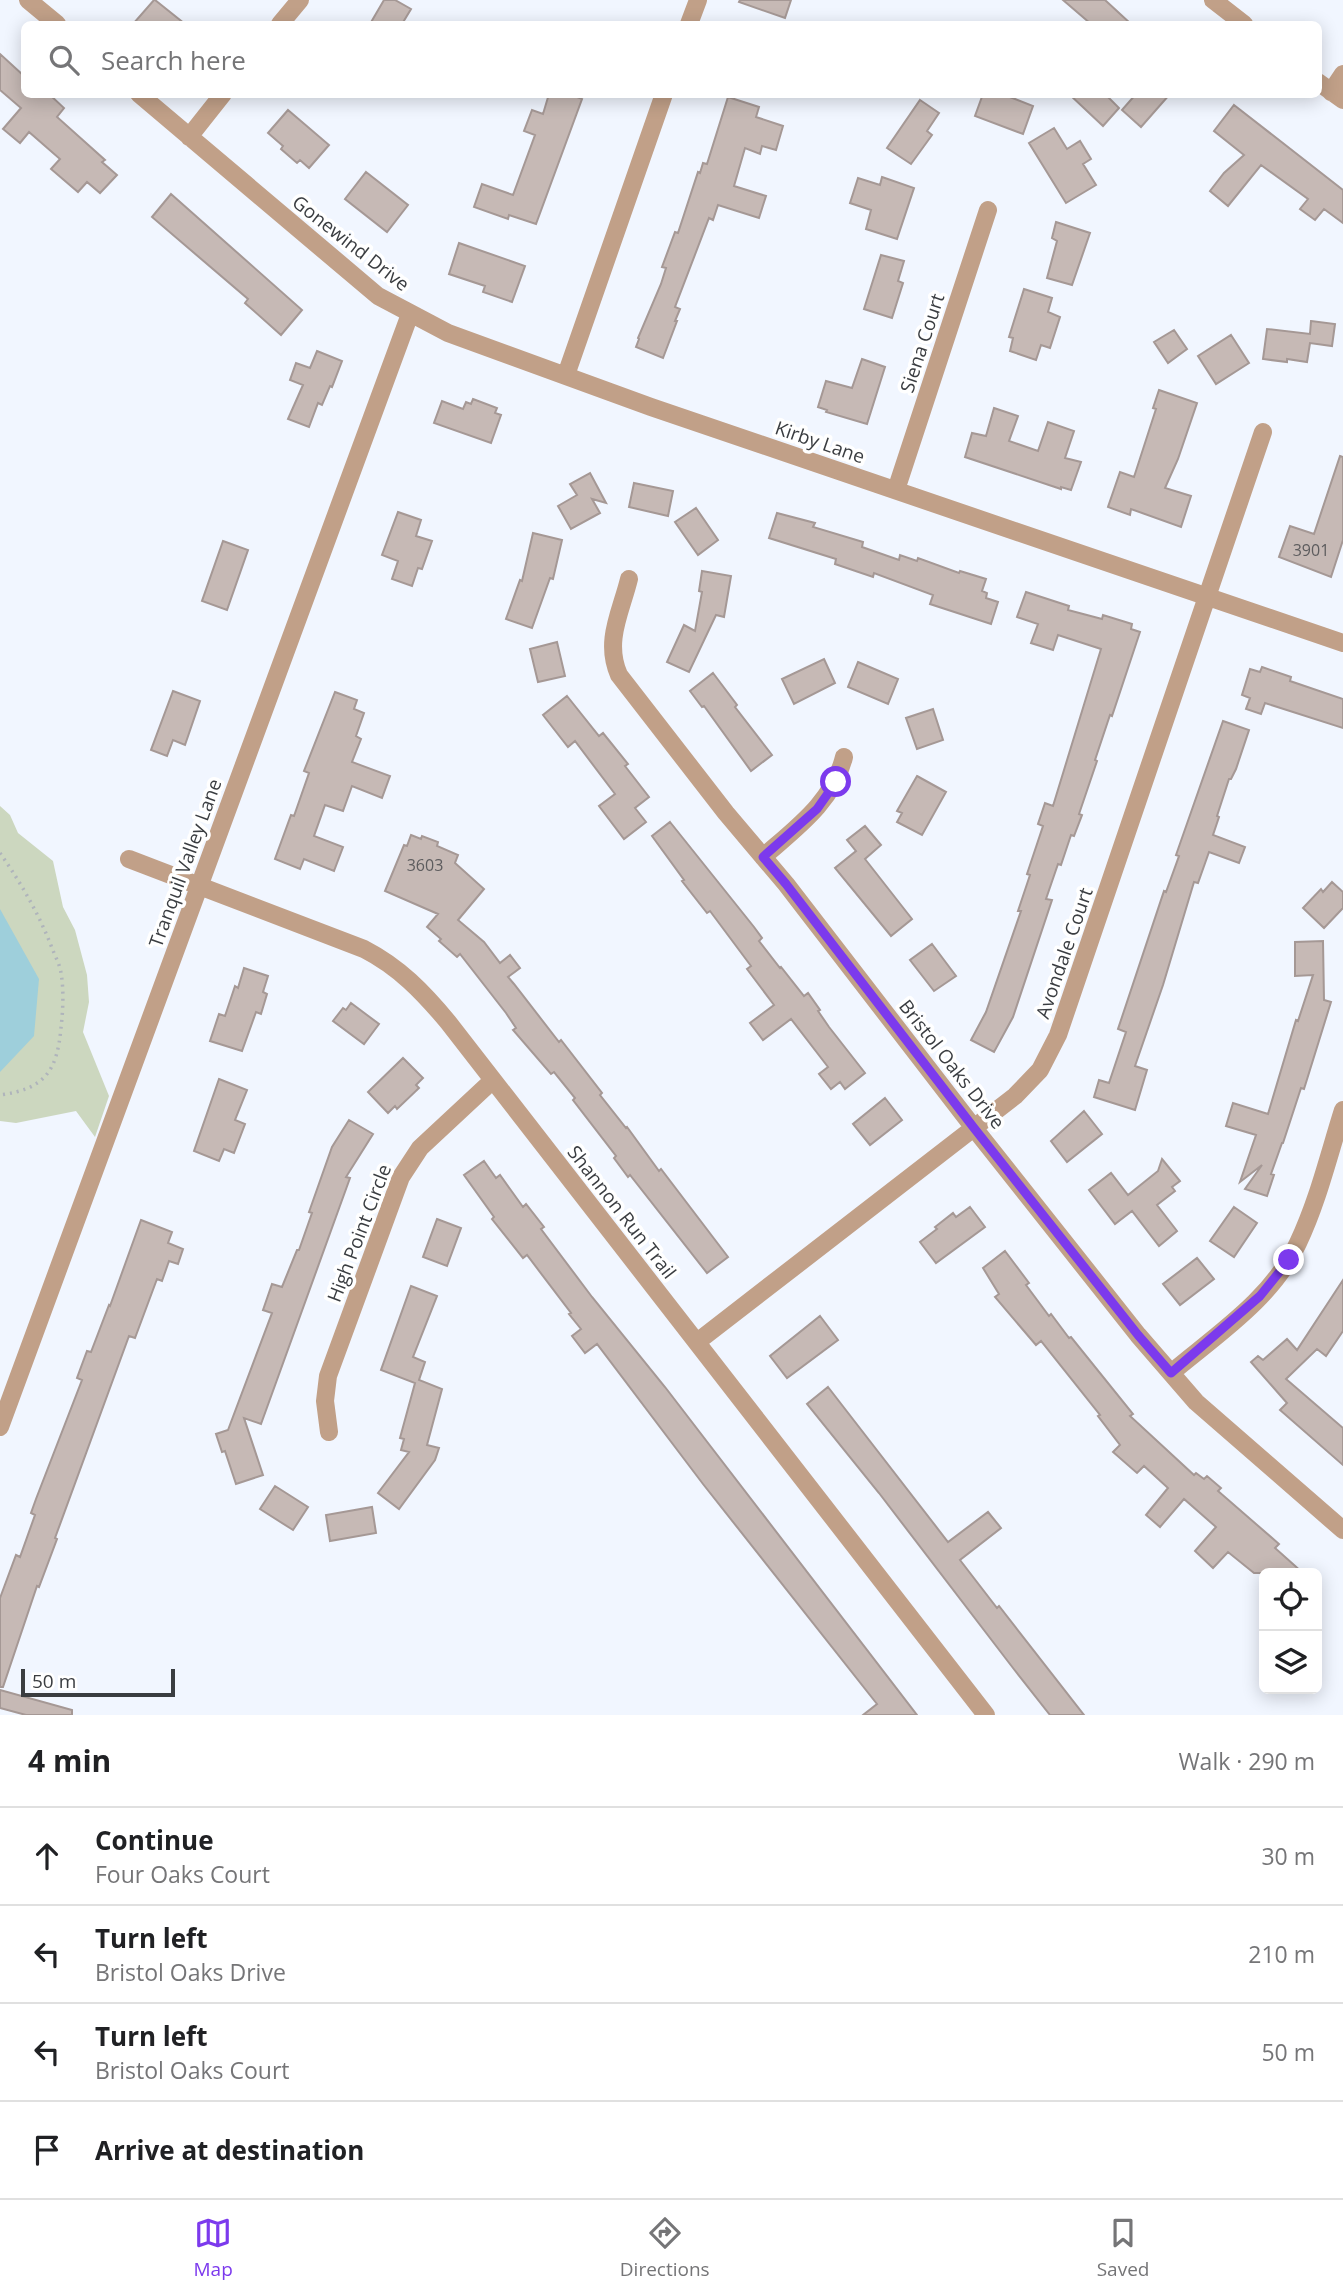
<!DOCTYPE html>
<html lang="en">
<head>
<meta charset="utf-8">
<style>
	:root { --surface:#fff; --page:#f6f6f6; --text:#202124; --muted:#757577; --line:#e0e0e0; --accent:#7c3aed }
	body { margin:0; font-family:"Open Sans",sans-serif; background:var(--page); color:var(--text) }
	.controls { position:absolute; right:21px; bottom:21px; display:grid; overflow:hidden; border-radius:10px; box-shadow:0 4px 18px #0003 }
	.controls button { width:63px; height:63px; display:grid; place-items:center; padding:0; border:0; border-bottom:2px solid var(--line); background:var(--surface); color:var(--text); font:35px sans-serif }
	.scale { position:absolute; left:21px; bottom:18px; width:154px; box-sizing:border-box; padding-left:7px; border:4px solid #3a3d41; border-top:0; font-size:19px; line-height:24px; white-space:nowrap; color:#3a3d41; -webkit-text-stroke:5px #fff; paint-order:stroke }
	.stop { position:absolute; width:21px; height:21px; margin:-16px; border:5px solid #7c3aed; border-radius:50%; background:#fff }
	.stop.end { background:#7c3aed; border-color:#fff; box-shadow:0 2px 7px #0008 }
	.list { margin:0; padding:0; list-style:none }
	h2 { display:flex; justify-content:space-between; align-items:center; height:91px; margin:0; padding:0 28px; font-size:30px }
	h2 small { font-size:23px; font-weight:400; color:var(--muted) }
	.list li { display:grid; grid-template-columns:46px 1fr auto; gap:21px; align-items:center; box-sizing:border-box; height:98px; padding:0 28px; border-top:2px solid var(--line) }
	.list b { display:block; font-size:26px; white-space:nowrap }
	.list p { margin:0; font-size:23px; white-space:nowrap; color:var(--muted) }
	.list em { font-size:23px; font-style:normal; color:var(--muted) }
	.icon { flex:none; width:38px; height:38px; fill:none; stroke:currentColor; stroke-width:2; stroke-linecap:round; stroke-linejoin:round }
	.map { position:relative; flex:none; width:1343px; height:1715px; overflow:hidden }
	.search { position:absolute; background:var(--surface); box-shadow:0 4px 18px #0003; left:21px; right:21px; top:21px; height:77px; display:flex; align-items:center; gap:18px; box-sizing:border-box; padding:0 24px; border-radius:10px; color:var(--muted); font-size:26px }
	.sheet { height:483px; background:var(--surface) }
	nav { display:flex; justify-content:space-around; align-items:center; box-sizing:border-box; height:98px; border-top:2px solid var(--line); background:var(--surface); font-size:19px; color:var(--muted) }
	nav a { display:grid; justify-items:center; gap:4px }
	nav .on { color:var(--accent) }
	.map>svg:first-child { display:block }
</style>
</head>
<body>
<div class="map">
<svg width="1343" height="1715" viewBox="0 0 1343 1715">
	<rect width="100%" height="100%" fill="#f1f6ff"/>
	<path fill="#ccd7bf" d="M0 806 10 815 18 833 53 861 63 907 75 930 87 975 89 1002 83 1032 109 1096 95 1137 76 1111 16 1123 0 1121Z"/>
	<path fill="#9ecfdb" d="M0 909 39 979 34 1036 0 1072Z"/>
	<path fill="#c6b9b5" stroke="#a59895" stroke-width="2" d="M154 0H155L185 24H133Z
		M384 0H395L411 9 402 24H370Z
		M740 0H791L785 18 739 2Z
		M1063 0H1105L1131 24H1091Z
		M0 54 24 76V94H49L64 108 57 117 105 160 102 162 117 175 100 193 87 182 78 192 51 169 60 159 29 132 20 143 3 129 21 108 0 90Z
		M549 94H570L582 99 536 224 509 215 508 219 474 207 482 184 513 195 535 135 524 131 532 110 543 114Z
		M983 94H1002L1033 106 1023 134 975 116Z
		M1069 94H1105L1119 108 1103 126Z
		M1136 94H1170L1141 127 1122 110Z
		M728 97 759 107 756 117 783 126 776 150 762 146 760 154 745 148 734 186 766 196 759 218 718 205 713 220 709 218 675 307 680 309 675 321H677L663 358 636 347 639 339 638 338 661 284 666 268 662 267 675 232 678 233 698 172 700 173 703 163 707 164Z
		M920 100 939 113 927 131 932 135 911 164 887 148Z
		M1234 105 1343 190V223L1324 209 1315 220 1300 209 1308 199 1261 165 1228 206 1210 191 1224 173 1244 155 1214 131Z
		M288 110 329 145 309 168 300 160 297 163 281 149 283 146 268 133Z
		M1054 128 1067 149 1080 141 1091 159 1083 164 1096 185 1066 203 1029 143Z
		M366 172 408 205 387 232 345 199Z
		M882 177 914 188 897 239 866 229 871 210 850 203 858 178 880 185Z
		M171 194 302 310 281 335 245 303 248 299 152 217Z
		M1056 222 1090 233 1072 285 1047 278 1057 241 1052 238Z
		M459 243 525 266 512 302 483 292 485 286 449 274Z
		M881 255 904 261 898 281 903 283 892 318 864 309Z
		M1024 289 1052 298 1048 312 1060 317 1050 348 1041 345 1036 360 1010 351 1013 338 1009 337Z
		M1311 321 1335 324 1332 346 1310 343 1307 362 1287 359V362L1263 359 1267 329 1310 334Z
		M1174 330 1187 349 1168 363 1154 342Z
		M1231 335 1249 363 1216 384 1198 356Z
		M317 351 342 361 332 387 330 386 322 405 318 403 309 427 288 419 303 385 290 380 296 363 310 368Z
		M862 359 885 367 867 424 826 412 827 410 818 407 826 381 852 388Z
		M1159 390 1197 403 1178 459 1165 488 1191 496 1181 527 1131 509 1130 515 1108 507 1120 472 1134 477 1156 409 1153 408Z
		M473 399 497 408 495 413 501 415 491 443 434 423 442 401 463 409 466 402 471 404Z
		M994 408 1018 416 1009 441 1038 451 1048 422 1074 431 1065 458 1081 462 1071 490 1061 487V489L965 457 972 433 986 436Z
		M1340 456 1343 457V540L1331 577 1279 557 1290 526 1314 534Z
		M590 473 606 503 592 499 600 513 571 529 558 506 577 495 570 484Z
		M634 483 673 491 668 516 629 507Z
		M696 508 718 540 698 555 675 522Z
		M398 512 421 520 416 536 432 541 422 569 418 568 412 586 392 579 398 561 382 555Z
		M777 513 815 523 813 527 863 542 862 547 899 560 900 555 917 561 918 558 959 573 960 571 986 579 982 591 987 593 986 598 998 602 991 624 930 604 933 595 874 573 873 577 835 564 836 559 769 538Z
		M533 533 562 540 553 579 550 578 532 628 506 619 520 580 522 581Z
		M223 541 248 550 227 610 202 601Z
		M702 571 731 576 724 617 716 615 689 672 667 662 684 625 695 631 702 592 699 591Z
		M1026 592 1069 606 1068 610 1102 619 1103 615 1132 624 1131 629 1140 632 1112 716 1110 715 1095 760 1097 761 1079 814 1082 815 1074 836 1071 835 1061 865 1058 864 1046 899 1052 900 1013 1017 994 1052 971 1040 986 1012 1021 911H1018L1030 875 1027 874 1043 826 1038 824 1045 803 1053 806 1101 649 1058 635 1053 650 1031 643 1038 624 1017 617Z
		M557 642 565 676 538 682 530 649Z
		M824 659 835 683 794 704 782 679Z
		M858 662 898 679 888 704 848 687Z
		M1262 667 1291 677 1290 681 1343 699V728L1265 703 1261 714 1246 709 1250 698 1242 695 1250 669 1260 672Z
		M713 673 737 705 735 707 772 755 751 771 704 706 702 707 690 691Z
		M173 691 200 701 185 745 173 740 167 756 151 750Z
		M335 692 357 700 354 709 364 713 356 736 361 739 352 762 390 776 382 798 352 786 343 811 325 805 314 836 343 847 334 871 304 859 300 869 275 859 291 815 294 816 309 773 304 771Z
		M567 696 599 736 603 733 628 764 625 766 649 797 635 808 646 822 624 839 599 806 615 794 575 741 568 747 543 715Z
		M933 709 943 740 917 749 906 718Z
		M1223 721 1249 730 1236 769 1231 779H1229L1217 816 1219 817 1213 835 1245 847 1239 863 1209 852 1198 883 1194 882 1163 985 1135 1066 1147 1070 1135 1110 1094 1097 1099 1080 1109 1083 1126 1032 1118 1029 1164 891 1166 892 1179 856 1176 855Z
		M917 776 946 792 922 835 897 822 902 813 897 811Z
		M670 822 754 927 762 938 759 941 780 968 781 967 804 996 808 993 820 1010 818 1011 829 1027 865 1073 845 1089 840 1082 831 1089 819 1074 828 1067 791 1019 763 1040 750 1023 774 1005 747 969 751 966 710 911 707 913 682 881 684 880 652 836Z
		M865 826 881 845 865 859 912 919 891 936 835 868 856 851 847 840Z
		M411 835 421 839 422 836 438 842 437 846 458 855 455 863 484 889 458 920 484 942 500 963 510 955 520 968 508 977 514 984 559 1042 561 1040 602 1093 600 1095 626 1128 627 1127 659 1171 661 1169 728 1257 707 1273 630 1175 628 1177 614 1158 616 1156 573 1100 575 1098 554 1072 551 1074 513 1030 516 1028 506 1013 460 954 457 957 439 941 441 939 427 927 438 914 385 891 404 845 407 846Z
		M1332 882 1343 892V908L1324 928 1303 908 1321 889 1323 892Z
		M1323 941 1324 1000 1331 1002 1304 1089 1301 1088 1283 1143H1282L1271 1174 1274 1175 1267 1196 1245 1189 1262 1165 1240 1182 1256 1135 1226 1126 1233 1103 1268 1114 1296 1020 1298 1021 1313 975 1295 976V942Z
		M932 944 956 976 934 991 910 960Z
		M244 968 268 976 263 992 267 994 261 1014 256 1012 242 1051 210 1041 219 1014 225 1016 235 986 238 988Z
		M351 1003 379 1024 364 1044 333 1021 343 1008 346 1010Z
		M403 1058 423 1078 416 1085 419 1088 397 1109 395 1106 388 1113 368 1092Z
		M219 1079 247 1090 235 1120 245 1124 234 1153 224 1149 219 1161 194 1151Z
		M885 1098 902 1120 870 1145 853 1124Z
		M1084 1111 1102 1134 1067 1162 1051 1141Z
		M349 1120 373 1134 346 1177 350 1178 261 1424 244 1418 263 1475 236 1484 225 1451 222 1452 216 1434 228 1430 272 1313 263 1310 272 1284 282 1287 297 1250H299L312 1213 309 1212 332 1147Z
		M1162 1159 1180 1181 1172 1187 1175 1191 1157 1205 1177 1231 1159 1246 1132 1211 1115 1224 1089 1190 1111 1173 1128 1195 1158 1171Z
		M484 1161 496 1178 500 1175 523 1207 526 1204 544 1227 541 1229 592 1297 665 1387 917 1715H863L877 1704 703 1484 597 1344 585 1353 572 1336 581 1329 569 1314 571 1313 527 1255 523 1258 492 1219 494 1217 464 1175Z
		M970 1207 985 1227 936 1263 920 1242 937 1229 935 1227 953 1213 956 1217Z
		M1234 1207 1257 1223 1234 1257 1210 1241Z
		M437 1219 461 1228 447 1266 423 1257Z
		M141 1220 172 1232 168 1243 183 1249 178 1264 169 1261 162 1281 157 1279 135 1338 129 1336 55 1538 57 1539 39 1587 37 1586 3 1687H0V1598L16 1555 20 1557 35 1515 31 1513 36 1499 82 1380 77 1378 87 1351 91 1352 109 1305 110 1306Z
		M1005 1251 1029 1283 1026 1285 1049 1316 1051 1314 1069 1338 1071 1337 1133 1414 1130 1416 1194 1475 1196 1473 1204 1479 1207 1476 1221 1488 1218 1491 1279 1544 1275 1548 1303 1573H1254L1228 1552 1213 1568 1195 1551 1216 1527 1184 1499 1160 1527 1146 1515 1168 1488 1144 1466 1137 1473 1113 1452 1120 1445 1098 1416 1100 1415 1041 1341 1036 1345 995 1297 999 1294 983 1268Z
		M1197 1258 1214 1279 1180 1305 1163 1284Z
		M1343 1280V1331L1326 1356 1317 1349 1286 1379 1343 1428V1465L1280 1410 1287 1403 1251 1362 1258 1356 1263 1360 1287 1339 1297 1350Z
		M411 1286 437 1296 413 1357 425 1362 419 1380 442 1389 427 1445 439 1448 435 1460 399 1509 378 1493 409 1452 401 1450 404 1439 400 1438 415 1383 381 1370Z
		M820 1316 838 1340 787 1378 770 1356Z
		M828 1387 948 1542 988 1512 1001 1528 960 1560 997 1608 999 1606 1084 1715H1050L1013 1668 879 1493 807 1404Z
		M275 1486 308 1507 293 1530 260 1509Z
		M372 1507 376 1533 330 1541 326 1515Z
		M0 1690 72 1710V1715H26L0 1708Z"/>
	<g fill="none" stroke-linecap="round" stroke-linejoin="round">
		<path stroke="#afb4bb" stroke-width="3.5" stroke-dasharray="2 5" stroke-linecap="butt" d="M0 853C21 883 39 914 52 948 55 956 60 965 61 973 64 990 63 1010 61 1028 57 1071 45 1089 0 1095"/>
		<path stroke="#c1a088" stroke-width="18" d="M28 0 57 24
			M1213 0 1244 24
			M280 24 300 0
			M689 24 698 0
			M1318 82 1343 100
			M1331 92 1343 74
			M139 94 378 296 448 333 651 407 1343 643
			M189 137 223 94
			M566 375 664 94
			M896 490 988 210
			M629 579C621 612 604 641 619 675L726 813 786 884 974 1128 1138 1335 1196 1402 1343 1530
			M763 857C796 828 833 802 844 757
			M129 859 364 949C399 967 423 992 448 1022L986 1715
			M697 1342 1015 1096 1040 1070 1058 1035 1263 432
			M1171 1373C1216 1335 1273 1298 1298 1243 1318 1201 1329 1154 1343 1110
			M0 1427 410 314
			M329 1432 325 1401 328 1376 401 1177 420 1148 493 1080"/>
	</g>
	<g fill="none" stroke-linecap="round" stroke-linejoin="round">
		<path stroke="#7c3aed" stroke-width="9" d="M836 782 817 809 763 857 786 884 974 1128 1138 1335 1171 1373 1260 1296 1289 1260"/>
	</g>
	<g text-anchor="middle" stroke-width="7" stroke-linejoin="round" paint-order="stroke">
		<g font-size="16" fill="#5d5c5e">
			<text x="1311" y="556">3901</text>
			<text x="425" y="871">3603</text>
		</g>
		<g font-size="19" fill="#3a3d41" stroke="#fff">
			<text transform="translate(351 243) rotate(38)" y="7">Gonewind Drive</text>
			<text transform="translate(922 343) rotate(-72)" y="7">Siena Court</text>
			<text transform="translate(820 442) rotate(19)" y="7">Kirby Lane</text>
			<text transform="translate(185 863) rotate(-70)" y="7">Tranquil Valley Lane</text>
			<text transform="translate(1064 953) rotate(-71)" y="7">Avondale Court</text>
			<text transform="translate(952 1064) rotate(52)" y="7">Bristol Oaks Drive</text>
			<text transform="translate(622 1212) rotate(52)" y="7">Shannon Run Trail</text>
			<text transform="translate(359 1233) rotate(-69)" y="7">High Point Circle</text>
		</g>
	</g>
</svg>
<div class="controls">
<button><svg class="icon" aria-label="locate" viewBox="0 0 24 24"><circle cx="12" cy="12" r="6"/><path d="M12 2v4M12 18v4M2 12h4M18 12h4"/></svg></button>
<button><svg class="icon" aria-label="layers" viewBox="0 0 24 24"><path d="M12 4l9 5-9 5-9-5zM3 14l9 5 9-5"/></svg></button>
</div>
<div class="scale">50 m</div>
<div class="stop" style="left:836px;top:782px"></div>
<div class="stop end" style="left:1289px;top:1260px"></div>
<div class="search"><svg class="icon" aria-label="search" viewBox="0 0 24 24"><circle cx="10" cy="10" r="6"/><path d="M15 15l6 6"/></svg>Search here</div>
</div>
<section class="sheet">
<h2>4 min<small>Walk · 290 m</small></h2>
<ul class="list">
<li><svg class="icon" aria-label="ahead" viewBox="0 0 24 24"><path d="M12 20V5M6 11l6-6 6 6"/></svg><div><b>Continue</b><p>Four Oaks Court</p></div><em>30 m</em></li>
<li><svg class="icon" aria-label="left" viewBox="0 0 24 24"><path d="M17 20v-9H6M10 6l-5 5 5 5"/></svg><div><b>Turn left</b><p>Bristol Oaks Drive</p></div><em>210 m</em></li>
<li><svg class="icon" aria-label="left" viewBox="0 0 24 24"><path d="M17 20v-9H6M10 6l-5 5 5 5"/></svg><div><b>Turn left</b><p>Bristol Oaks Court</p></div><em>50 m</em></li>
<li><svg class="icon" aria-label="arrive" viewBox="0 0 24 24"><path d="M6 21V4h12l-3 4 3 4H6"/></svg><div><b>Arrive at destination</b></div></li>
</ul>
</section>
<nav>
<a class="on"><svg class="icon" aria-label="map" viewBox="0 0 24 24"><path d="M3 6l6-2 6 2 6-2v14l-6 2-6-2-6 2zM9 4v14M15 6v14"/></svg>Map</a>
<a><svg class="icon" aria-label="directions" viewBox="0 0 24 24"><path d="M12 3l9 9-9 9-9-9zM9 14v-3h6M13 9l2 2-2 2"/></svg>Directions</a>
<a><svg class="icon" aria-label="saved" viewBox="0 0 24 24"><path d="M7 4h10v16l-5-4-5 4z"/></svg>Saved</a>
</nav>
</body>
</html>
